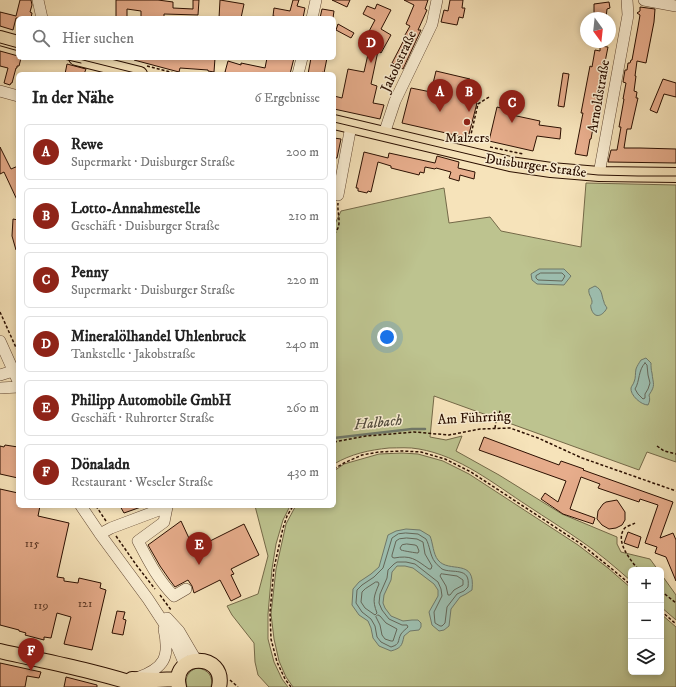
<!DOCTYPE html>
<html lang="de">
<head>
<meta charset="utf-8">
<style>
	:root { --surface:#fff; --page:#f6f6f6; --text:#222; --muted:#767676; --line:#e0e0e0; --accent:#8f2418 }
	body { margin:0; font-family:"IM FELL DW Pica",serif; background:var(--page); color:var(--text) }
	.controls { position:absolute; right:12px; bottom:12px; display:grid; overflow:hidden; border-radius:6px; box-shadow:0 2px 6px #0003 }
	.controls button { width:36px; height:36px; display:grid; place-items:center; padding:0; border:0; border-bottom:1px solid var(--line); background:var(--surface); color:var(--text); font:20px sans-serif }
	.compass { position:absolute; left:580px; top:12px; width:36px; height:36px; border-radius:50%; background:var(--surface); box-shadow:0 2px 6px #0003; rotate:165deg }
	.you { position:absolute; left:387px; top:337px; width:14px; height:14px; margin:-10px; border:3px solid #fff; border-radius:50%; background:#1a73e8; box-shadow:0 0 0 6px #1a73e833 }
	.badge { display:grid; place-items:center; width:26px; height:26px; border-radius:50%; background:var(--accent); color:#fff; font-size:13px; font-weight:700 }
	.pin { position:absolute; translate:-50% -33px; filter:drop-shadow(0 1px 2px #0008) }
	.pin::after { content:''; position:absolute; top:21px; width:14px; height:12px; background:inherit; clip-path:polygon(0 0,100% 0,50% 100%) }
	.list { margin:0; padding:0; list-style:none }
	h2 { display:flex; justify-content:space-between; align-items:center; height:52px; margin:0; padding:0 16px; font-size:17px }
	h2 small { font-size:13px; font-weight:400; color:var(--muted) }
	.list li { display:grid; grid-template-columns:26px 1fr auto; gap:12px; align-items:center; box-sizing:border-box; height:56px; margin:0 8px 8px; padding:0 8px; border:1px solid var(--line); border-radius:6px }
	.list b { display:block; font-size:15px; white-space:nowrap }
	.list p { margin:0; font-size:13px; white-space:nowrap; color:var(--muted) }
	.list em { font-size:13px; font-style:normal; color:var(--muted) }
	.icon { flex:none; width:22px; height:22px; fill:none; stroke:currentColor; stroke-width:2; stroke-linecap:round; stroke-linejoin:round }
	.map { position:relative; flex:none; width:676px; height:687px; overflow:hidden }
	.search { position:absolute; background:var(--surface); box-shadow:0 2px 6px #0003; left:16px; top:16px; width:320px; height:44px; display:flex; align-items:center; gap:10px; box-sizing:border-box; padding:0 14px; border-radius:6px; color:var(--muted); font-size:15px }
	.panel { position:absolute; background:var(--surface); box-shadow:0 2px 6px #0003; left:16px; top:72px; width:320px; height:436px; border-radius:6px }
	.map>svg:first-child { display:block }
</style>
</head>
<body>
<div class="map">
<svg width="676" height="687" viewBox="0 0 676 687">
	<rect width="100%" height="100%" fill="#f6e3ba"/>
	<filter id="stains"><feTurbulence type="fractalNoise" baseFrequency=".005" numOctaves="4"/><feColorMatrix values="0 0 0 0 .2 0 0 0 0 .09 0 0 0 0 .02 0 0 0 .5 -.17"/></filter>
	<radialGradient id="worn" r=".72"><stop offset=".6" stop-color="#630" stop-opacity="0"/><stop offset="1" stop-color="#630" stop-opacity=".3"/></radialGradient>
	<path fill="#bdc38f" stroke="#746948" d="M586 183 676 185V462L647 452 639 470 434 396 430 437 446 440 462 436 456 451 499 475 562 514 617 537V544L621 552 650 559 658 570H631V581C615 567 599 553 581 541 564 529 546 518 528 506 494 484 460 456 419 449 409 447 399 448 389 448 369 450 351 454 334 464V226L341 211 444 188 449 223 490 217 501 231 581 247Z
		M402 453 418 454 443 461 469 474 578 545 608 568 631 588V672H661V614L676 627V687H293L286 677 279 661 274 639 271 614 276 569 286 524 294 509 296 506H334V471L344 464 379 454Z
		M255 506H290L283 520 276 544 272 569 268 614V639L274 662 282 679 288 687H269L258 675 255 662 254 643 232 615 227 606 258 594 268 556Z
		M661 574 676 595V620L661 607Z
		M197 668C208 669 214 677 211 687H187C184 678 188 671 197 668Z"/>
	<path fill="#9dbeaf" stroke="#6f7869" d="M539 269H564L571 276 564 285 537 284 532 280 531 274Z
		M595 286C603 290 601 295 604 302 604 304 606 306 607 308 602 317 594 319 591 308 590 302 592 307 592 301 591 296 588 294 589 289Z
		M646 358 651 363C651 366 651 370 652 373 653 384 656 385 649 395 650 399 650 401 648 405 641 405 630 395 631 388 632 385 633 385 634 382 636 378 635 373 636 369 637 366 639 363 641 360Z
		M406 529 420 530 430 536C433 543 433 554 438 560 449 574 476 557 472 590L466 594 460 597 451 609 449 626 444 630 439 631 432 625 429 612 438 596V590L434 584 413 568 405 566H397L392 572 391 580 384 595 383 603 385 608 391 616 403 621 412 620H418L421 623V627L419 630 410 631 404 636C402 646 401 648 391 651L379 646 373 638 371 628 368 621 359 615 352 605 353 589 359 582 371 574 379 567 388 535 396 531Z"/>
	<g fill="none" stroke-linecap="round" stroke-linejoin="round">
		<path stroke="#646658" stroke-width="1" d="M541 273H562L565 276 562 281 538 280 536 278V276Z
			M645 363 647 365 648 375 650 383 648 389 645 394V398L643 399 638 394 635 389C640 381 638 370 645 363Z
			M406 533 418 534 426 539C430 546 430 556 435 562 436 564 440 567 442 569 452 574 471 566 468 587L464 591 457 594 447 607 445 623 442 626H440L435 623 434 612 442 596 441 589 438 582 415 564 406 562H397L394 564 388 570 387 578 380 594 379 603 382 610 389 619 402 625H407L408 627C406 629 402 632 401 634 397 641 401 644 391 647L381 642 377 637 375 626 371 619 362 612 356 603 357 590 362 585 374 577 383 568 392 538 398 534Z
			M407 538 417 539 423 542 425 554 432 566 431 569H429C415 559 411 555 394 558L392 557V555L396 541 399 539Z
			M407 544 415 545 417 546 419 551 418 553C416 553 404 551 401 550L400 548 402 545Z
			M443 574 457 576 463 580V585L454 590 450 595H448L446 586 440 576 441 574Z
			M376 582H378L379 584C374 596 372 600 377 613L375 615 365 608 361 602 362 592 365 589Z
			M378 615 380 616 386 623 397 629 393 641H391L385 639 382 635 380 625 376 617Z"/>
		<path stroke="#6f7869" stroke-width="2.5" d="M334 438 412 429H425"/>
	</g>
	<path fill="#e7ad8c" stroke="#2b0f01" d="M20 0H31L32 5 30 12 32 13 31 18H16L13 30 0 26V12L16 16Z
		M116 0H158L173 2V8L193 9V0H199L198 15 164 14V18H141V11L127 9V18H116Z
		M220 0 244 4 241 18H219Z
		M293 0H299L297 6 305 8 303 18H283L273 16 274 8 290 11Z
		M332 0H350L347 7Z
		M404 0H428L425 9 427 10 418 30H421L403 69 392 63 406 36 405 35 410 26 406 24 414 5Z
		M450 0H463L462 8H465L463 18 459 17 457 25 441 22 444 10 448 11Z
		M609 2 610 8 607 9 606 18H594V4Z
		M377 4 391 10 381 29 391 35 381 53 378 51 371 84 377 86 373 103 384 105 380 119 334 109V96L342 98 348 69 364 72 371 41 366 37 375 20 363 14 367 6 375 9Z
		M640 7 655 9 654 22 646 63 637 61 635 76H636L634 91 637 92 636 98H638L631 129H627L624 148H640L676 149V163L608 162 611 150H617L621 127H619L624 99H623L626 83 623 82 625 70H627L628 63H630L631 60H632L638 27 640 15 637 13 640 11Z
		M322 9 334 11 333 18H320Z
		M338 24 354 33 351 38 336 30Z
		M600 46 608 47 593 122H594L591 139H590L587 156 575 154 583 113H581L590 66 592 67 595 50 600 51Z
		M0 51 18 56V58H21L19 66H17V68H16L12 83H11L10 85 4 83 8 68 0 66Z
		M134 58H215L214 72 208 71V70L180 68 179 72 134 60Z
		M267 58H294L290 74H231L225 72 228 61 241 65V63L265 68Z
		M311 58H327L324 73 322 72V74H308Z
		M67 64 86 69 84 74H65Z
		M436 71 470 79 467 92 471 93 475 99 474 102 477 103 468 138 402 123 411 88 431 92Z
		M563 73 569 74 564 107 558 106Z
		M663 79 676 83V97L664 94 657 113 650 110Z
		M497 107 513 111 512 115 540 121 539 125 561 128 560 139 537 136 533 151 489 141Z
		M334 138 341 139 337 158H334Z
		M0 147 11 169 18 166V202L4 172 0 174Z
		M364 152 388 158 389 153 435 163 437 156 459 162 458 168 475 172 474 179 460 175 459 181 449 178 451 172 436 168 435 169 425 167 424 173 420 172 419 175 391 168V166L378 162 371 192 368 191 367 193 358 191V188H356Z
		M13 219 18 220V250H16L12 236Z
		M484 437 559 465 561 461 584 469 583 470 673 502 660 538 673 533 676 540V581L666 557 655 553 657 547 645 543 658 505 640 499 639 502 598 488 600 484 581 477 570 509 595 518 593 524 563 514 541 499 545 493 558 502 566 481 479 450Z
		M5 445 18 447V478L0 474V446L4 447Z
		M0 489 18 493V506H40L38 516 69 523 57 577 64 578V581L78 583 79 578 101 583 100 588 106 590 92 650 64 644 71 617 57 613 51 638 44 637V640L25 635 26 633 19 631V630L0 625Z
		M617 500 625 512V520L622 525 616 528 609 529 602 525 597 519 598 511 603 504 606 502Z
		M120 506H141V507L124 513Z
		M181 521 194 549 244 524 259 555 231 569 234 574 231 575 241 596 231 601 220 580 194 593 192 586 188 580 175 587 169 579 160 566 148 545Z
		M628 532 641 537 638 548 624 543Z
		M117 611 125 612 123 619 126 620 123 635 112 633Z
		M0 663 41 672 39 678 27 676 25 687H0Z
		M66 677 97 685V687H64Z"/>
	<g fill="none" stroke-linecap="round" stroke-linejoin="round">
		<defs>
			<path id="minor" d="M38 0 42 18
				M644 0 676 6
				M312 18 316 0
				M298 74 302 58
				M0 91 18 96
				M384 134 395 101 432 24 437 0
				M599 174 628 15 627 0
				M338 195 351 126
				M0 341 18 381
				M0 375 13 371
				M0 388 18 387
				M81 506 100 534 148 599 173 637 185 665
				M167 507 164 522 138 541C148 560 158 580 174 596L186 589
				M100 534 111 528 167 507V506
				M167 618 179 631 196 660
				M137 678C165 668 170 657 164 629"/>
			<path id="major" d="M0 38 18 43
				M76 58 140 74
				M334 122 510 164 551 170 599 174 676 175
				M0 651C48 662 97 671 144 687
				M132 679 156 680 178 679
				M179 687C170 652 227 652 219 687"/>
		</defs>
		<use href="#minor" stroke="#5e442f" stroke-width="12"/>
		<use href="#major" stroke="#2b0f01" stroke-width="16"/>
		<path stroke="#2b0f01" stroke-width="1.5" stroke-dasharray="3 2" stroke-linecap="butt" d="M147 66 178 74
			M469 143 478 104 489 97
			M490 147 523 154
			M334 234C343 225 337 215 338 203
			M0 312 18 352
			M495 428 496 421 501 409
			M334 442 366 436 414 432 449 435 480 429 510 428 538 438 582 458 676 491
			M657 446 664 451 676 454
			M334 469 344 463 362 455 379 452 402 451 421 452 445 459 471 472 581 544 612 569 631 585
			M96 506 106 521
			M635 523C632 525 626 526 624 529 615 542 631 561 639 570
			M116 536 137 566 155 589
			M661 591 676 603
			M160 595 171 610
			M661 611 676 624
			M230 680 238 687
			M291 687 285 679 277 662 271 639 270 612 274 568 283 528 287 516 293 506"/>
		<use href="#minor" stroke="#f9edd2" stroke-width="11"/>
		<use href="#major" stroke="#f6e3ba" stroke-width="14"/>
		<path stroke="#2b0f01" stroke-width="1" d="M0 43 18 48
			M59 58 81 63
			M75 58 139 74
			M334 122 510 164 550 170 598 175 638 176H676"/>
	</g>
	<circle fill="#8f2418" stroke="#f9edd2" stroke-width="1.5" cx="467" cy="122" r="4"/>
	<g text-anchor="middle" stroke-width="3" stroke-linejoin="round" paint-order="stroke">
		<g font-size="12" fill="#5a3624">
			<text x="32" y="547">115</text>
			<text x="85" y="607">121</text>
			<text x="41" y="609">119</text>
		</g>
		<g font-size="14" fill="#2b0f01" stroke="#f9edd2">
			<text transform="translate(398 61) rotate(-65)" y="5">Jakobstraße</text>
			<text transform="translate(598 96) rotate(-80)" y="5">Arnoldstraße</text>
			<text transform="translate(536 165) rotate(8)" y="5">Duisburger Straße</text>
			<text transform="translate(474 417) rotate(-3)" y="5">Am Führring</text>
		</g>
		<g font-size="14" fill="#2b0f01" stroke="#f9edd2">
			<text x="467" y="142">Malzers</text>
		</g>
		<g font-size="15" font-style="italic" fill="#534c3e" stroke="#f9edd2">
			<text transform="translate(378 422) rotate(-6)" y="5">Halbach</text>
		</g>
	</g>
	<rect width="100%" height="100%" filter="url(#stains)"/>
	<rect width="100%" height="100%" fill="url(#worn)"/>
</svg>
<div class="controls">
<button>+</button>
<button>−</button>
<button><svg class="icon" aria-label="layers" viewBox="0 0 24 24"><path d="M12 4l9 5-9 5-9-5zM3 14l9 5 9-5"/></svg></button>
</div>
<svg class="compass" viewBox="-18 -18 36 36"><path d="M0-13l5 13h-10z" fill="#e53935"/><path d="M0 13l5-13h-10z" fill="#767676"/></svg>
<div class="you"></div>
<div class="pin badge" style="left:440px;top:112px">A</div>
<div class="pin badge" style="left:469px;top:112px">B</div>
<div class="pin badge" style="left:512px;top:123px">C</div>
<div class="pin badge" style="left:371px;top:63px">D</div>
<div class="pin badge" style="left:199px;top:565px">E</div>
<div class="pin badge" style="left:31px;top:671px">F</div>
<div class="search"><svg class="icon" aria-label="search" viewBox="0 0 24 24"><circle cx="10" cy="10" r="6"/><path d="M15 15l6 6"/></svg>Hier suchen</div>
<section class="panel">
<h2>In der Nähe<small>6 Ergebnisse</small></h2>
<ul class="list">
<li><span class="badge">A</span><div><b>Rewe</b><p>Supermarkt · Duisburger Straße</p></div><em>200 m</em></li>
<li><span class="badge">B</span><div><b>Lotto-Annahmestelle</b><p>Geschäft · Duisburger Straße</p></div><em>210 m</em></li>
<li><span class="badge">C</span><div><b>Penny</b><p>Supermarkt · Duisburger Straße</p></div><em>220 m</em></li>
<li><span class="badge">D</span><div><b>Mineralölhandel Uhlenbruck</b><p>Tankstelle · Jakobstraße</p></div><em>240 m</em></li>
<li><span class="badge">E</span><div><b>Philipp Automobile GmbH</b><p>Geschäft · Ruhrorter Straße</p></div><em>260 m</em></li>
<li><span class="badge">F</span><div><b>Dönaladn</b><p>Restaurant · Weseler Straße</p></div><em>430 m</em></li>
</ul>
</section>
</div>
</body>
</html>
